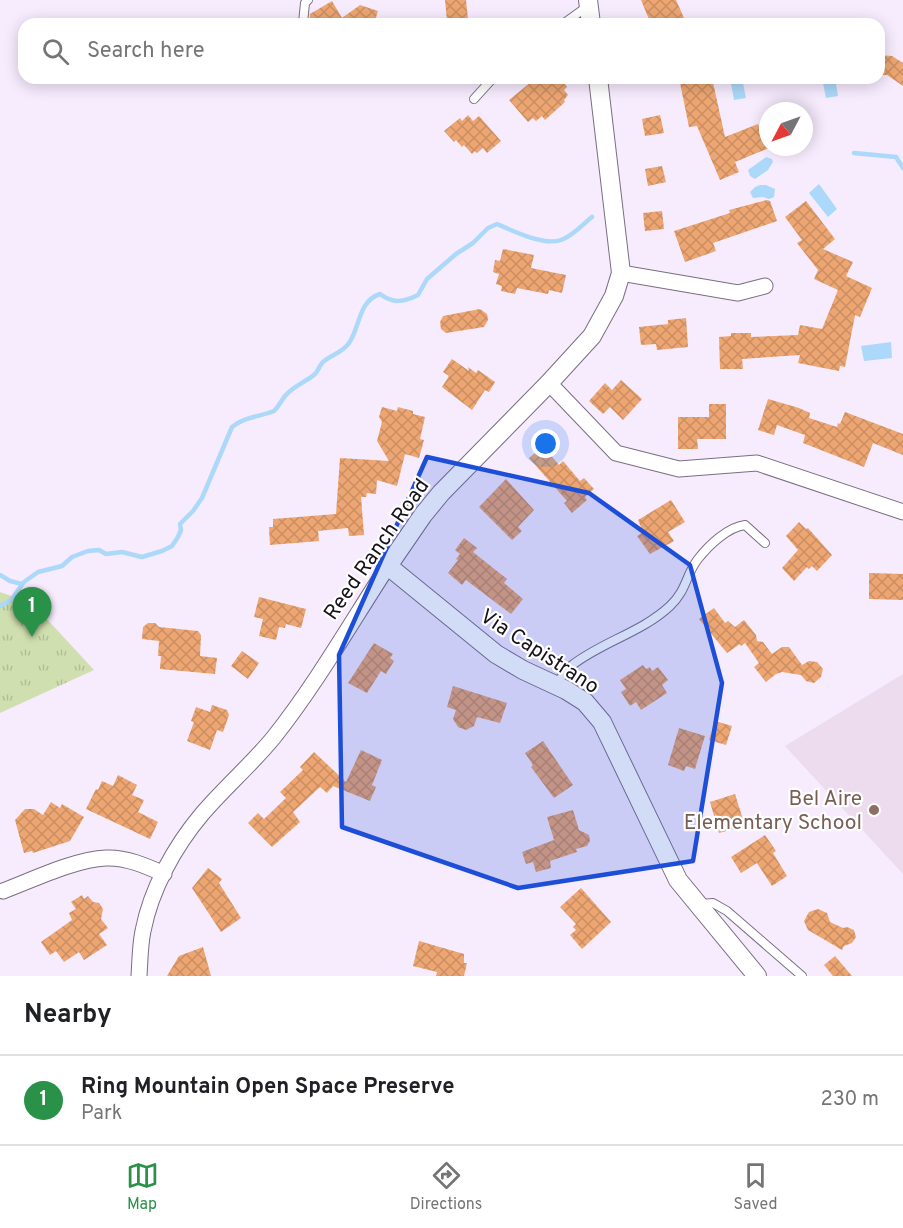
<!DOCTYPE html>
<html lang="en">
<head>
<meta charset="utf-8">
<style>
	:root { --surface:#fff; --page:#f6f6f6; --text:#202124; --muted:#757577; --line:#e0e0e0; --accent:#299148 }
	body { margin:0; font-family:Overpass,sans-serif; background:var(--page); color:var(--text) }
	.compass { position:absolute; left:759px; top:102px; width:54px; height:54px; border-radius:50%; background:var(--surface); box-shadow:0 3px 15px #0003; rotate:229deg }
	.you { position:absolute; left:546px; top:444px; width:21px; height:21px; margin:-15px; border:4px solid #fff; border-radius:50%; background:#1a73e8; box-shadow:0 0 0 9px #1a73e833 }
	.badge { display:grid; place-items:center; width:39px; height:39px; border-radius:50%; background:var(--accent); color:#fff; font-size:20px; font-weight:700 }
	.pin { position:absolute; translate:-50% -50px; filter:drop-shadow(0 2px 3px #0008) }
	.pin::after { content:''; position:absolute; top:32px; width:21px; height:18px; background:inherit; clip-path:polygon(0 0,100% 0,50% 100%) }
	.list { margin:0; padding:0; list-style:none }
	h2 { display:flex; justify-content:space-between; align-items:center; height:78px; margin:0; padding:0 24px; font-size:26px }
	h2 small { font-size:20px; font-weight:400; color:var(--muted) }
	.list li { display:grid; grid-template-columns:39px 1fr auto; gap:18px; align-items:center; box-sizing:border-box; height:90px; padding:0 24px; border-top:2px solid var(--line) }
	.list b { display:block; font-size:22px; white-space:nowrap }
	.list p { margin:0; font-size:20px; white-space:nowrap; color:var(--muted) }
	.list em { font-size:20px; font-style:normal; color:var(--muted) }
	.icon { flex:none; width:33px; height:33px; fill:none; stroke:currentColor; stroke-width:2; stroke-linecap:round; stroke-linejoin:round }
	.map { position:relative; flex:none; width:903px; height:976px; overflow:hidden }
	.search { position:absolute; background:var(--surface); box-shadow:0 3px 15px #0003; left:18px; right:18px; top:18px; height:66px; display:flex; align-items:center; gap:15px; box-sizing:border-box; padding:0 21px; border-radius:18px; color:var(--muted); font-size:22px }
	.sheet { height:168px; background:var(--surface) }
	nav { display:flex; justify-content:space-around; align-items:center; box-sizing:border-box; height:84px; border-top:2px solid var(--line); background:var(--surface); font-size:16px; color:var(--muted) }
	nav a { display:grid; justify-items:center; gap:3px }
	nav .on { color:var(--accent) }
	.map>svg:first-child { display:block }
</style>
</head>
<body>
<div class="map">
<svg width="903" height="976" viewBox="0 0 903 976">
	<defs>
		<pattern id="park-tufts" width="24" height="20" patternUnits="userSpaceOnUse" patternTransform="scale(1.5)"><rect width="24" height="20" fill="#d0dfaf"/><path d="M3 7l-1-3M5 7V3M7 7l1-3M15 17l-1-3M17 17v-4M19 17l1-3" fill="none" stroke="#b2be96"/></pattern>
		<pattern id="building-cross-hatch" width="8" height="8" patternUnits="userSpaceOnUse" patternTransform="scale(1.5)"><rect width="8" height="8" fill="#eda672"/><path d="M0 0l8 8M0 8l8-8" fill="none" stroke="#ca8e62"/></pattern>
	</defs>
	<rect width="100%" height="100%" fill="#f7ebfe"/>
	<path fill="#eddcee" d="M903 674V874L785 746Z"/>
	<path fill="url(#park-tufts)" d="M0 592 33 604 94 670 0 713Z"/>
	<path fill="#acd9f9" d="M730 78H742L746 98 734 100Z
		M822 78H835L838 96 826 98Z
		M766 157 772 159 773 162 768 170 755 179 750 176 748 170Z
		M819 184 837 209 828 217 809 193Z
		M760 185H766L775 189 774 197 769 199 763 197 753 198 750 192 755 187Z
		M891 342 892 358 864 361 861 346Z"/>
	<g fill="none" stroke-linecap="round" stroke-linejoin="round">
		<path stroke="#acd9f9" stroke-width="4.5" d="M854 153 896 157 903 168
			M0 575 10 581 22 584
			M0 606 11 600 24 582 38 572 62 566 72 557 88 551 99 550 106 554 122 552 142 557 162 551 172 546 178 537 181 530 180 524 193 511 202 498 232 427C244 417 259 417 274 411 279 406 281 401 285 396 293 386 306 382 315 374 318 371 319 366 323 362 331 355 342 353 349 343 360 328 358 301 380 294 393 304 404 302 418 295L427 279 456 254 473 243 488 228 497 224C513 231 544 246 561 240 573 236 583 224 592 217"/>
	</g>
	<path fill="url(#building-cross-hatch)" d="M445 0H466L468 19 447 21Z
		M641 0H676L684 18 669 24H651Z
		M332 1 342 18 360 5 378 11 374 24H309L310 14Z
		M879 55 892 56 903 63V86L887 75H879Z
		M536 78H560L567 87 564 90 568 95 564 100 565 102 545 120 542 116 536 121 533 118 528 122 509 100Z
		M679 78H712L725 137 758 124 769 148 735 162 739 172 720 180 697 126 689 127Z
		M468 115 473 121 479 116 501 141 487 153 483 148 477 153 475 151 472 154 464 145 462 147 456 140 454 142 444 131 460 118 462 121Z
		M660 115 664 133 645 136 642 119Z
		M662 166 666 182 648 186 645 169Z
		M767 200 770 201 777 221 713 243 716 251 685 262 674 231 730 213 729 210Z
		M806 201 835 239 823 249 853 262 846 276 872 288 860 317 855 315 845 367 840 366 839 371 798 363 800 355 742 359 743 369H720L719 337 731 336V333H751V337L798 335 800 325 822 329 838 290 814 279 818 270 797 243 802 240 785 217Z
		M662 211 664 229 645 231 643 213Z
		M503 249 534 255 531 268 566 275 562 293 549 290 548 294 517 288 515 294 501 291 502 286 496 284 499 274 493 272 495 260 500 261Z
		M480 309 487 314 488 320 484 327 446 333 441 329 440 322 443 316Z
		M686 318 688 347 657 350 656 344 641 345 639 327 668 324V320Z
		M452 359 469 371 468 367 476 373 478 370 495 382 489 392 485 390 472 410 442 387 449 376 443 372Z
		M621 380 642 399 623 420 610 407 603 414 589 401 605 383 612 390Z
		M768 399 799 408 810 413 809 418 837 427 838 423 840 424 845 412 903 434V455L873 443 864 467 803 443 805 435 777 425 774 435 758 430Z
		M709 404H726V439H697L698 449H678V417H709Z
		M382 407 397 411 398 407 413 411V414L425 417 420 439 424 440 419 458 405 454 397 486 377 480 376 494 367 493 366 497H361L364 535 349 536 348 528 318 531 319 541 270 545 269 527H273V519L336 514 340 458 389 461 377 441 382 422 379 417Z
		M543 446 559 465 563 461 580 481 584 478 594 489 585 497 587 500 572 513 564 503 567 501 529 458Z
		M506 479 534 510 518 527 522 531 512 540 479 507Z
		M671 500 685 522 668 532 674 541 650 554 637 536 643 532 638 520Z
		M799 522 806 529 808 528 832 555 817 571 812 566 809 569 807 567 794 581 782 568 798 550 786 536Z
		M464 538 477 548 473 552 507 579 504 583 523 599 511 614 466 580 462 585 448 573 458 560 456 559 460 554 455 550Z
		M869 573 903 574V600L869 599Z
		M259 597 306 609 301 628 286 624 285 628 279 627 276 640 259 636 263 619 254 617Z
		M714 608 725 623 728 621 735 627 744 620 756 635 757 641 763 642 772 654 782 647H789L802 665 809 661 817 662 823 669 821 677 814 683 806 681 801 675 782 672 776 674 766 682 754 667 759 663 745 643 741 646 740 644 727 653 699 619Z
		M148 623H155L159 627 198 631 201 635 200 656 217 658 215 674 160 669 161 656H158L159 641 142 639 143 627Z
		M374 643 393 654 390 658 394 661 386 674 381 671 367 693 348 683Z
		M242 651 259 663 248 679 231 666Z
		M643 665 646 669 650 667 652 671 658 667 668 680 662 685 667 693 641 710 636 702 630 706 621 692 626 689 620 680Z
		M453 686 507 703 500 723 477 717 474 726 466 730 458 727 453 719 456 710 447 707Z
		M212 705 227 710 229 715 223 732 217 730 210 750 187 741 194 722 191 721 196 707 210 712Z
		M715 721 732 726 726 745 709 740Z
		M679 728 705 736 695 769 686 766 684 771 668 765Z
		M543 741 573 785 554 798 531 767 533 765 525 753Z
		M361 750 382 760 372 785 376 787 370 801 333 786 327 793 320 787 293 812 300 822 272 847 248 823 258 813 264 819 286 798 280 792 303 770 300 767 314 752 346 782Z
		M118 775 137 785 132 795 144 800 138 812 158 822 150 839 86 809 96 789 98 790 102 781 113 786Z
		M735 794 745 826 719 833 710 802Z
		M51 802 60 808 62 804 84 817 70 841 33 853 32 851 24 853 15 820 25 809H34L43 815Z
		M573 810 579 830 589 835 590 841 587 846 576 849 577 852 550 861 551 868 536 872 533 862 526 864 522 852 554 840 547 817Z
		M765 835 776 851 773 853 787 876 772 886 757 863 741 873 731 857Z
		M208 868 222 879 219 883 241 918 221 932 192 888Z
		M581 888 611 922 582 949 570 935 576 930 573 927 576 924 560 907Z
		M82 895 84 899 88 896 93 902 99 903 103 909 101 919 108 928 99 934 107 945 84 960 79 952 64 962 56 951 50 955 41 942 72 920 69 913 76 909 71 902Z
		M818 909 827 913 830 922 843 928 847 927 854 930 856 937 852 943 844 946 842 950 808 930 804 921 809 912Z
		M419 941 464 954V963H467L464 976H436L437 972 413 966Z
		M203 947 211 976H167L179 956Z
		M835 956 852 976H833L824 965Z"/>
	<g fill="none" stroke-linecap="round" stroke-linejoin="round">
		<defs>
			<path id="service" d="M303 23 305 3 308 0
				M563 24 588 6
				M474 99 493 78
				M556 683C561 678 566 671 571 666 601 642 641 633 670 606 687 590 686 574 698 559 709 545 728 527 745 525L765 543
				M701 904 713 903 727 911 802 976"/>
			<path id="minor" d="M621 273 738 293 765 286
				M549 383 616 453 679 469 757 463 903 512
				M3 891C32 880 76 859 106 858 126 857 146 866 164 874
				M139 976C140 961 140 945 143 931 151 889 175 846 202 814 225 787 252 764 274 737 316 684 351 623 388 566"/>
			<path id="tertiary" d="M588 0 591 24
				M598 78 621 273 614 296 592 336 549 383 441 493 423 515 388 566 496 654 523 670 566 690 585 702 602 722 678 880 757 976"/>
		</defs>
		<use href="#service" stroke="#7a6f80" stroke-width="10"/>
		<use href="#minor" stroke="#7a6f80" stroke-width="17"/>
		<use href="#tertiary" stroke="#7a6f80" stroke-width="20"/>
		<use href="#service" stroke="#fff" stroke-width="8"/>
		<use href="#minor" stroke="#fff" stroke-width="15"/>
		<use href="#tertiary" stroke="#fff" stroke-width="18"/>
	</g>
	<path fill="#1d4ed8" fill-opacity="0.2" stroke="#1d4ed8" stroke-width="4.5" stroke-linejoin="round" d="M427 457 589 493 690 565 722 683 693 861 518 888 342 827 339 655Z"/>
	<circle fill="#8d6e63" stroke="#fff" stroke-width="2" cx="874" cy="810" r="6"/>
	<g text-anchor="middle" stroke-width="4.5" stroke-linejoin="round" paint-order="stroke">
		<g font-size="21" fill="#161218" stroke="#fff">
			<text transform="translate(376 549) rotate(-55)" y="7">Reed Ranch Road</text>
			<text transform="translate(540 651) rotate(33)" y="7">Via Capistrano</text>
		</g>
		<g font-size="21" fill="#785e54" stroke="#fff" text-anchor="end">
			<text x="862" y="805">Bel Aire<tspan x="862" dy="24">Elementary School</tspan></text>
		</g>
	</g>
</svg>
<svg class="compass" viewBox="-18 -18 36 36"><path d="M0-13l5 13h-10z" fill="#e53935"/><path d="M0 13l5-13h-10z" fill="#757577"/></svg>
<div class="you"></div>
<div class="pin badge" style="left:32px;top:637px">1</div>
<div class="search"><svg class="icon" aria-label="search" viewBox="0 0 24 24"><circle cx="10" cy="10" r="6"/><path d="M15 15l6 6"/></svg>Search here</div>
</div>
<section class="sheet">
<h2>Nearby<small></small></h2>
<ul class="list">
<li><span class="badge">1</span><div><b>Ring Mountain Open Space Preserve</b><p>Park</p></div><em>230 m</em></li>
</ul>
</section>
<nav>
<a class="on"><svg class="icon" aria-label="map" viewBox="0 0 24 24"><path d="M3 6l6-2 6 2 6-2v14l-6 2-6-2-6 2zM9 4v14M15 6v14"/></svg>Map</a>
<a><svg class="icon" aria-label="directions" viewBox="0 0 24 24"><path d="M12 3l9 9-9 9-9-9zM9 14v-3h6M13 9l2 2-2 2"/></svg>Directions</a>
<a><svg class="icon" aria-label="saved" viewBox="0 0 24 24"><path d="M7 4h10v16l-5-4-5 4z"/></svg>Saved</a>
</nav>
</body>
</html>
